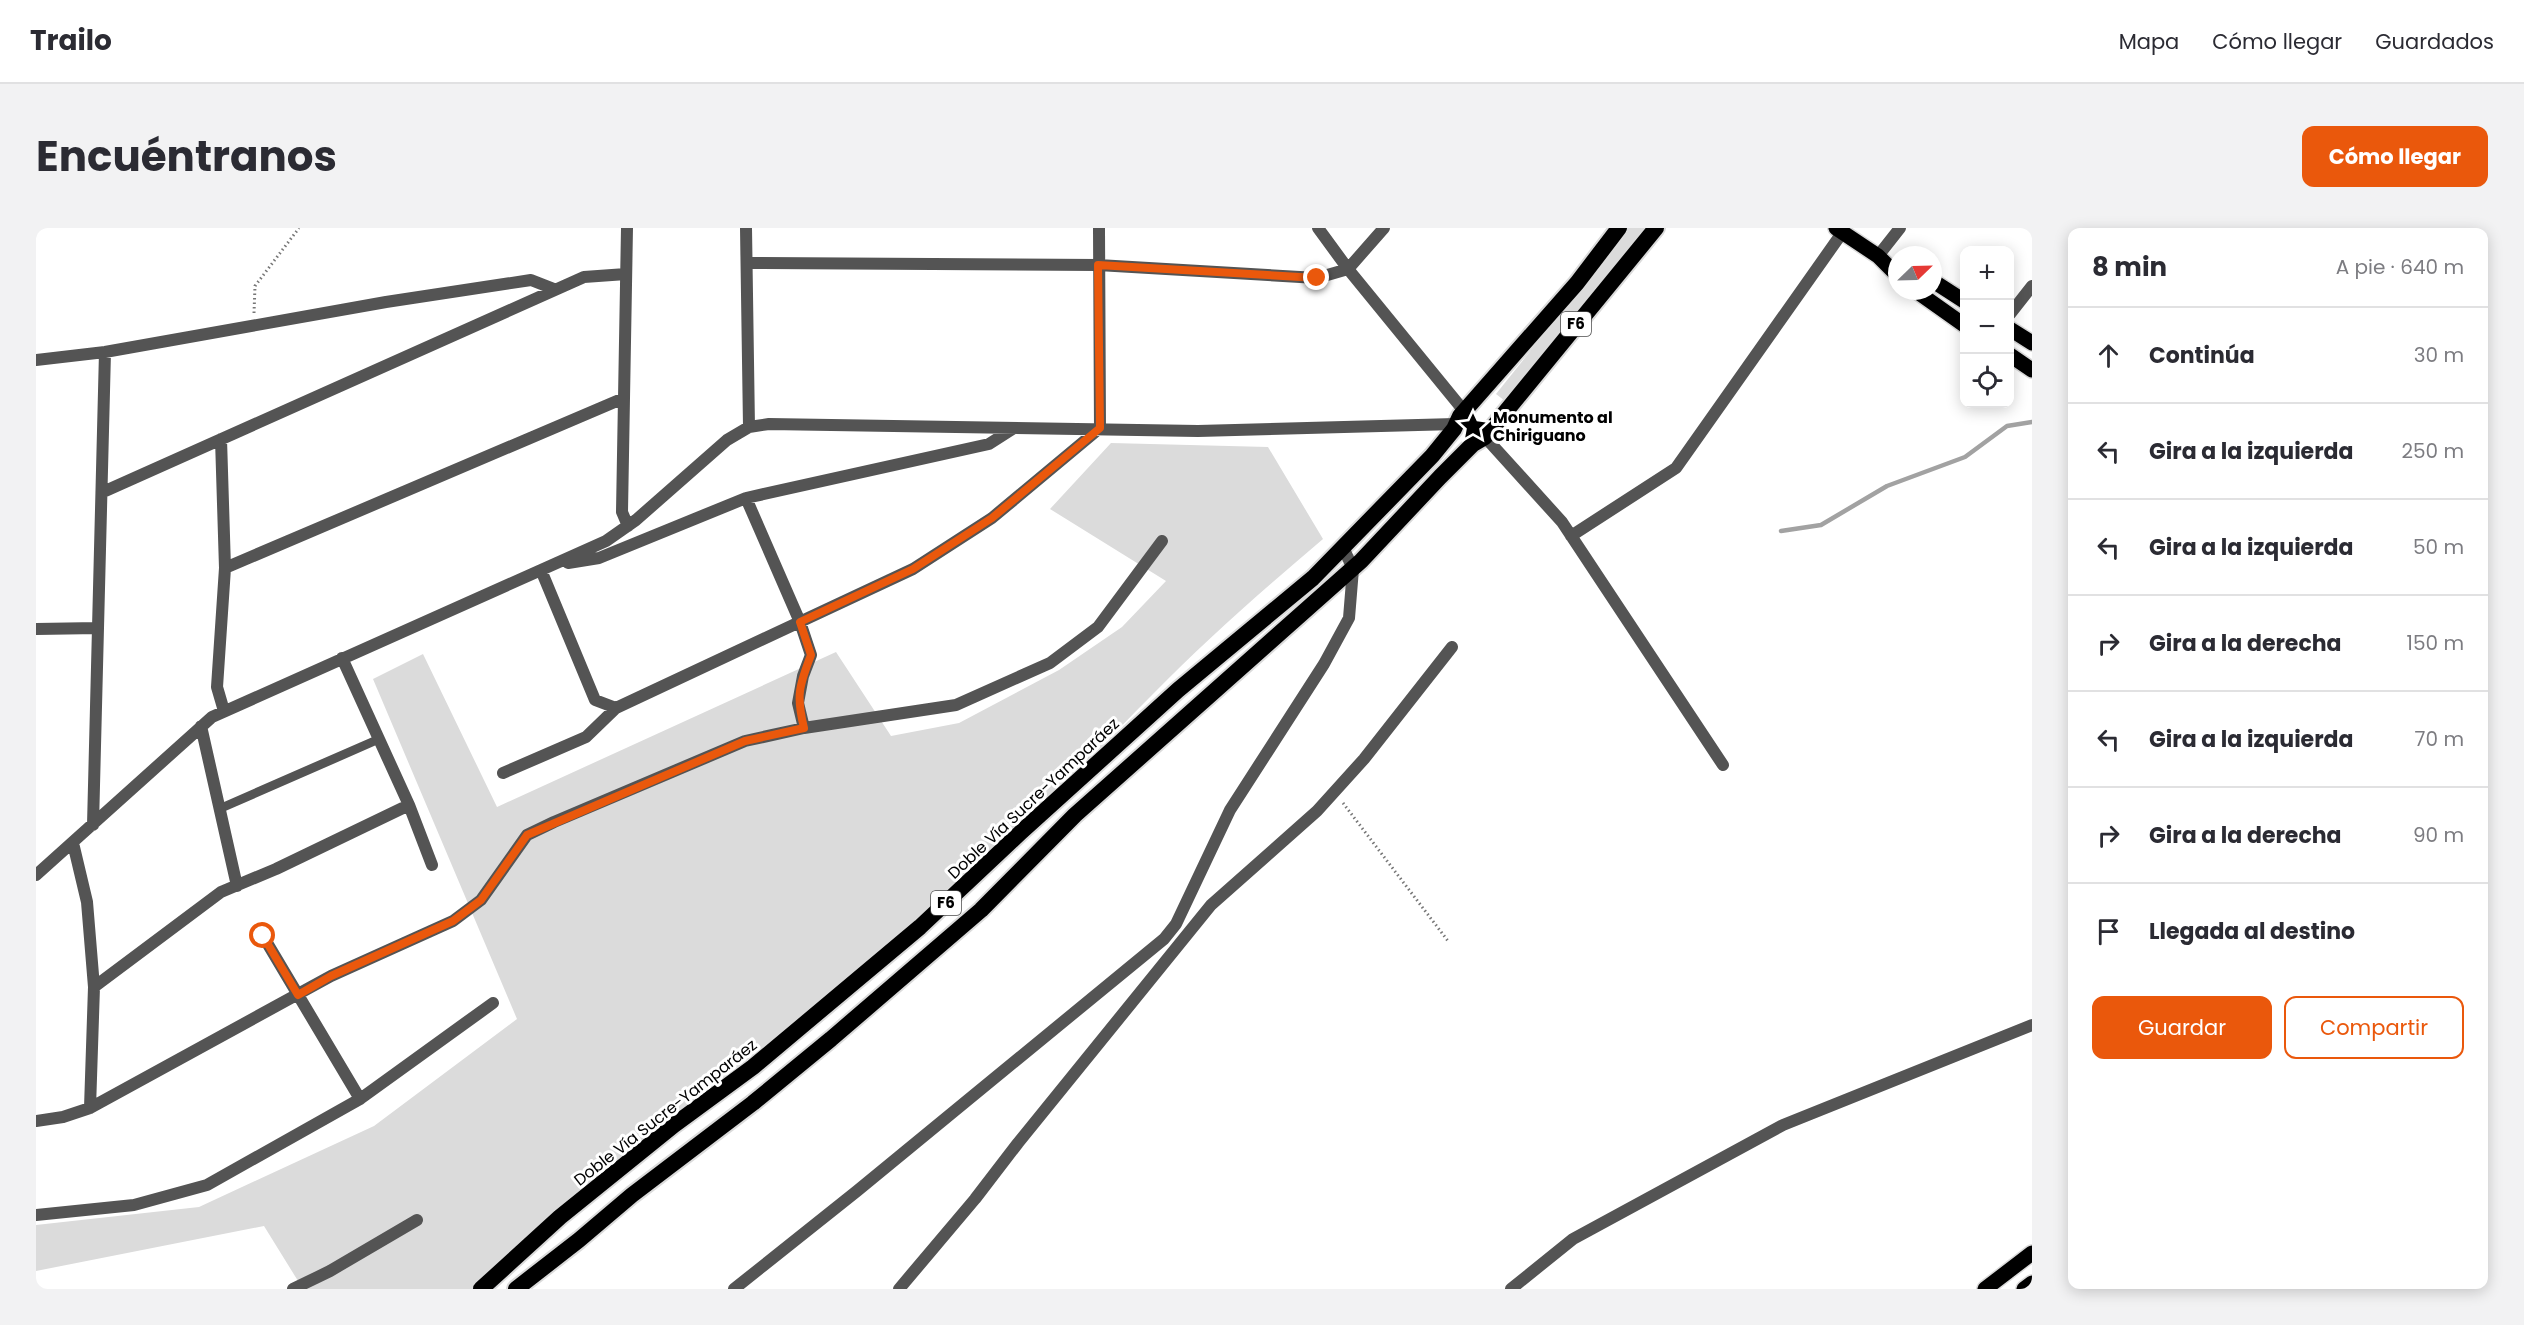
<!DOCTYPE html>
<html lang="es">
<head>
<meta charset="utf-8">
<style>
	:root { --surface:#fff; --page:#f2f2f3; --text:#2b2b33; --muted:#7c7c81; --line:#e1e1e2; --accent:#ea580c }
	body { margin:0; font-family:Poppins,sans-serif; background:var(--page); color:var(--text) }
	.controls { position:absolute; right:18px; top:18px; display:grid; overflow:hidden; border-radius:12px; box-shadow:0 3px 15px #0003 }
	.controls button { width:54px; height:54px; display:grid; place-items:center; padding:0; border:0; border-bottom:2px solid var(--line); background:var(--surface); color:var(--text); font:30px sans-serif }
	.compass { position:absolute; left:1852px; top:18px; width:54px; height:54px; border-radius:50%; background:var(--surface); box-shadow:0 3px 15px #0003; rotate:67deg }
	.stop { position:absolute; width:18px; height:18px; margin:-14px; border:4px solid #ea580c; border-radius:50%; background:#fff }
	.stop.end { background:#ea580c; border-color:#fff; box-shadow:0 2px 6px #0008 }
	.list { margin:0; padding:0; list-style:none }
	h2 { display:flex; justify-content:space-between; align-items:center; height:78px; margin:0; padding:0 24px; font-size:26px }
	h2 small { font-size:20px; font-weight:400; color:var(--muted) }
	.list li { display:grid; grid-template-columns:39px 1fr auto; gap:18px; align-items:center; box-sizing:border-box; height:96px; padding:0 24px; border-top:2px solid var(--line) }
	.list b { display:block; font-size:22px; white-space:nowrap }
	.list em { font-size:20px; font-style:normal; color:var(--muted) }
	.actions { display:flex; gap:12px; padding:18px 24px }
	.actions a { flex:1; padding:14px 0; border:2px solid var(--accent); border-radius:12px; text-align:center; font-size:21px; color:var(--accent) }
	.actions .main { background:var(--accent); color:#fff }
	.icon { flex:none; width:33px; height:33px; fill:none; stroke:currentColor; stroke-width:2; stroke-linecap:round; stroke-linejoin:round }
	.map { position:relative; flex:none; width:1996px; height:1061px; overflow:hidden; border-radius:12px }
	header { display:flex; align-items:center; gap:36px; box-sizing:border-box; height:84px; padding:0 30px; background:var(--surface); border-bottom:2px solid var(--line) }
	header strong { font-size:28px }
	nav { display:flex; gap:33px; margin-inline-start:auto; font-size:21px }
	.intro { display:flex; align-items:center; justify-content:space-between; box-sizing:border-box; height:144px; padding:0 36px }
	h1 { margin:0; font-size:42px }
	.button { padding:15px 27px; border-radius:12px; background:var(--accent); color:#fff; font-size:21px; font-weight:700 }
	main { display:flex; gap:36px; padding:0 36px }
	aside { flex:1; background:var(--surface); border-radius:12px; box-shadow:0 3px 15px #0003 }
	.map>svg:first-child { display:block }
</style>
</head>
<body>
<header>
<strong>Trailo</strong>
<nav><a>Mapa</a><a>Cómo llegar</a><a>Guardados</a></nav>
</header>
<div class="intro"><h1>Encuéntranos</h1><a class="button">Cómo llegar</a></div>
<main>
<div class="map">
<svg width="1996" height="1061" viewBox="0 0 1996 1061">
	<rect width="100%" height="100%" fill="#fff"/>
	<path fill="#dbdbdb" d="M1593 0H1608L1469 173 1460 166Z
		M1075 215 1232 219 1287 311C1228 361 1170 412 1116 467 1061 522 1010 580 953 634L442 1061H267L228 998 0 1043V997L163 979 338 898 481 791 337 451 387 426 461 579 800 424 855 508 923 495 1023 442 1086 399 1130 353 1014 281Z"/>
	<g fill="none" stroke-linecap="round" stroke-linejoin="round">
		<path stroke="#a2a2a2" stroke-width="4.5" d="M1745 303 1785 297 1851 258 1929 229 1971 198 1996 194"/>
		<defs>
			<path id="primary" d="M1800 0 1842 28 1861 47
				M1897 53 1928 73
				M1880 63 1928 97
				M1974 101 1996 115
				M1974 127 1996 142
				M1949 1061 1996 1025
				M1988 1061 1996 1055"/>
			<path id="trunk" d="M445 1061 524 989 638 897 717 839 884 699 984 605 1142 462 1277 350 1396 228 1418 201 1424 188 1541 55 1583 0
				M480 1061 543 1012 596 967 717 875 795 811 945 682 1039 587 1325 333 1404 249 1437 216 1449 209 1620 0"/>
		</defs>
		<use href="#primary" stroke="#dbdbdb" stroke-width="18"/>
		<use href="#trunk" stroke="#dbdbdb" stroke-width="20"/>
		<path stroke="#767676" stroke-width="3" stroke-dasharray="1.5 3" stroke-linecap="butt" d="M218 85 219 58 263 0
			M1307 575 1412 713"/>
		<path stroke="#545454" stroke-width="9" d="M183 581 343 511"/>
		<path stroke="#545454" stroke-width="12" d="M591 0 586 284 592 298
			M710 0 713 199
			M1282 0 1312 41 1428 183
			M1842 28 1864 0
			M711 35 1062 37 1281 50 1312 41 1348 0
			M1974 86 1996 58
			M0 132 69 124 350 74 495 52 518 61
			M1449 209 1526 294 1687 537
			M185 211 189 340 181 459 188 483
			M67 264 548 49 590 46
			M710 270 764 394 775 427 767 448 762 475 768 500
			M1535 308 1640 240 1806 5
			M532 335 563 330 710 270 953 216 978 200
			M189 340 588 170
			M505 342 559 472 580 480 877 341 956 290 1064 200 1063 0
			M0 401 62 400
			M306 430 373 577 396 637
			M165 498 201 658
			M467 545 550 509 580 480
			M57 597 69 124
			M37 615 51 674 58 759 54 880
			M0 647 176 489 570 313 600 292 691 212 713 199 733 196 1162 203 1419 196
			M227 708 324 871
			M58 759 185 664 240 641 373 577
			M0 893 27 889 54 880 295 748 417 693 445 672 491 607 518 594 709 513 768 500 920 477 1014 435 1062 399 1126 313
			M0 987 98 977 171 957 324 871 457 775
			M257 1061 294 1043 381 992
			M698 1061 821 963 1128 711 1140 696 1194 582 1288 436 1313 390 1317 341 1307 319
			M863 1061 939 971 982 915 1175 677 1281 583 1328 531 1416 419
			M1475 1061 1537 1011 1747 897 1996 797"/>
		<use href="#primary" stroke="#000" stroke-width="15"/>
		<use href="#trunk" stroke="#000" stroke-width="16"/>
	</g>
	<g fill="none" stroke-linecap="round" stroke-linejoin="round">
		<path stroke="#ea580c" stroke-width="8" d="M227 708 262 767 295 748 417 693 445 672 491 607 709 513 768 500C760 468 763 458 775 427L764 394 877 341 956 290 1064 200 1062 37 1281 50"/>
	</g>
	<defs>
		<symbol id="sight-bare" viewBox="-9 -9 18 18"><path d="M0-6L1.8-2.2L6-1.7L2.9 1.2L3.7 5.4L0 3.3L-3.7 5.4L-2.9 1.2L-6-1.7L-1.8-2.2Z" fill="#000" stroke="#fff" stroke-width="2.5" paint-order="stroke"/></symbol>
	</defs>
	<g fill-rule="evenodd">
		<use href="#sight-bare" x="1418" y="179" width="38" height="38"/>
	</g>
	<g text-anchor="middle" stroke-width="6" stroke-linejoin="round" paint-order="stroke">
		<g fill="#fff" stroke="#4c4c4c" stroke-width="1.5">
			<rect x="1525" y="84" width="30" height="24" rx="4.5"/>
			<rect x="895" y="663" width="30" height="24" rx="4.5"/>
		</g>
		<g font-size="15" font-weight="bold" fill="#000">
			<text x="1540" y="101">F6</text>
			<text x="910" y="680">F6</text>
		</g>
		<g font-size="16" font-weight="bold" fill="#000" stroke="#fff" text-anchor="start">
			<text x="1457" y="195">Monumento al<tspan x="1457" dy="18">Chiriguano</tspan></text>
		</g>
		<g font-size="16" fill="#000" stroke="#fff">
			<text transform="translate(997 570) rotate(-43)" y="6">Doble Vía Sucre-Yamparáez</text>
			<text transform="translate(629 884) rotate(-38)" y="6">Doble Vía Sucre-Yamparáez</text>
		</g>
	</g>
</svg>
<div class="controls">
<button>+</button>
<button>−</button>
<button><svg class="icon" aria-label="locate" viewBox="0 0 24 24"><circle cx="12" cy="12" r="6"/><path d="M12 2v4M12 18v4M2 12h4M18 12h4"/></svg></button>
</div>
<svg class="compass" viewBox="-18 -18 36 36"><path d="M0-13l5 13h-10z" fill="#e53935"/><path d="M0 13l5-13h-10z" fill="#7c7c81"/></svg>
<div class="stop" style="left:227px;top:708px"></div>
<div class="stop end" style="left:1281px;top:50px"></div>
</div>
<aside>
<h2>8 min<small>A pie · 640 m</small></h2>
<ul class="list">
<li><svg class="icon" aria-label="ahead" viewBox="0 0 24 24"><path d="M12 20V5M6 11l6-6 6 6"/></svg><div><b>Continúa</b></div><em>30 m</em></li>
<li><svg class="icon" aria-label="left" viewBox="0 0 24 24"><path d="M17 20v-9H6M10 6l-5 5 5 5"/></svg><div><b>Gira a la izquierda</b></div><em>250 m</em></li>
<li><svg class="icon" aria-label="left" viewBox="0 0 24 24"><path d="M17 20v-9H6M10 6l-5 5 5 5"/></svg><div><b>Gira a la izquierda</b></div><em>50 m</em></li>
<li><svg class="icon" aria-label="right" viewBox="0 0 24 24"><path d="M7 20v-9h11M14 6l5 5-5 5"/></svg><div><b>Gira a la derecha</b></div><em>150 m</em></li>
<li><svg class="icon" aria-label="left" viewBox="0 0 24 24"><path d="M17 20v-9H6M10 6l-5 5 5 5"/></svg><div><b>Gira a la izquierda</b></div><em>70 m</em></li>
<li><svg class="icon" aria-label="right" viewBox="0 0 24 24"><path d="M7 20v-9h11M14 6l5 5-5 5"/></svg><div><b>Gira a la derecha</b></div><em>90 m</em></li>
<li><svg class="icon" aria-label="arrive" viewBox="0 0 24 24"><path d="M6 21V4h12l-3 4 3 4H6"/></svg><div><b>Llegada al destino</b></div></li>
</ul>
<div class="actions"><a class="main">Guardar</a><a>Compartir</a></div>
</aside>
</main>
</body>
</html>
